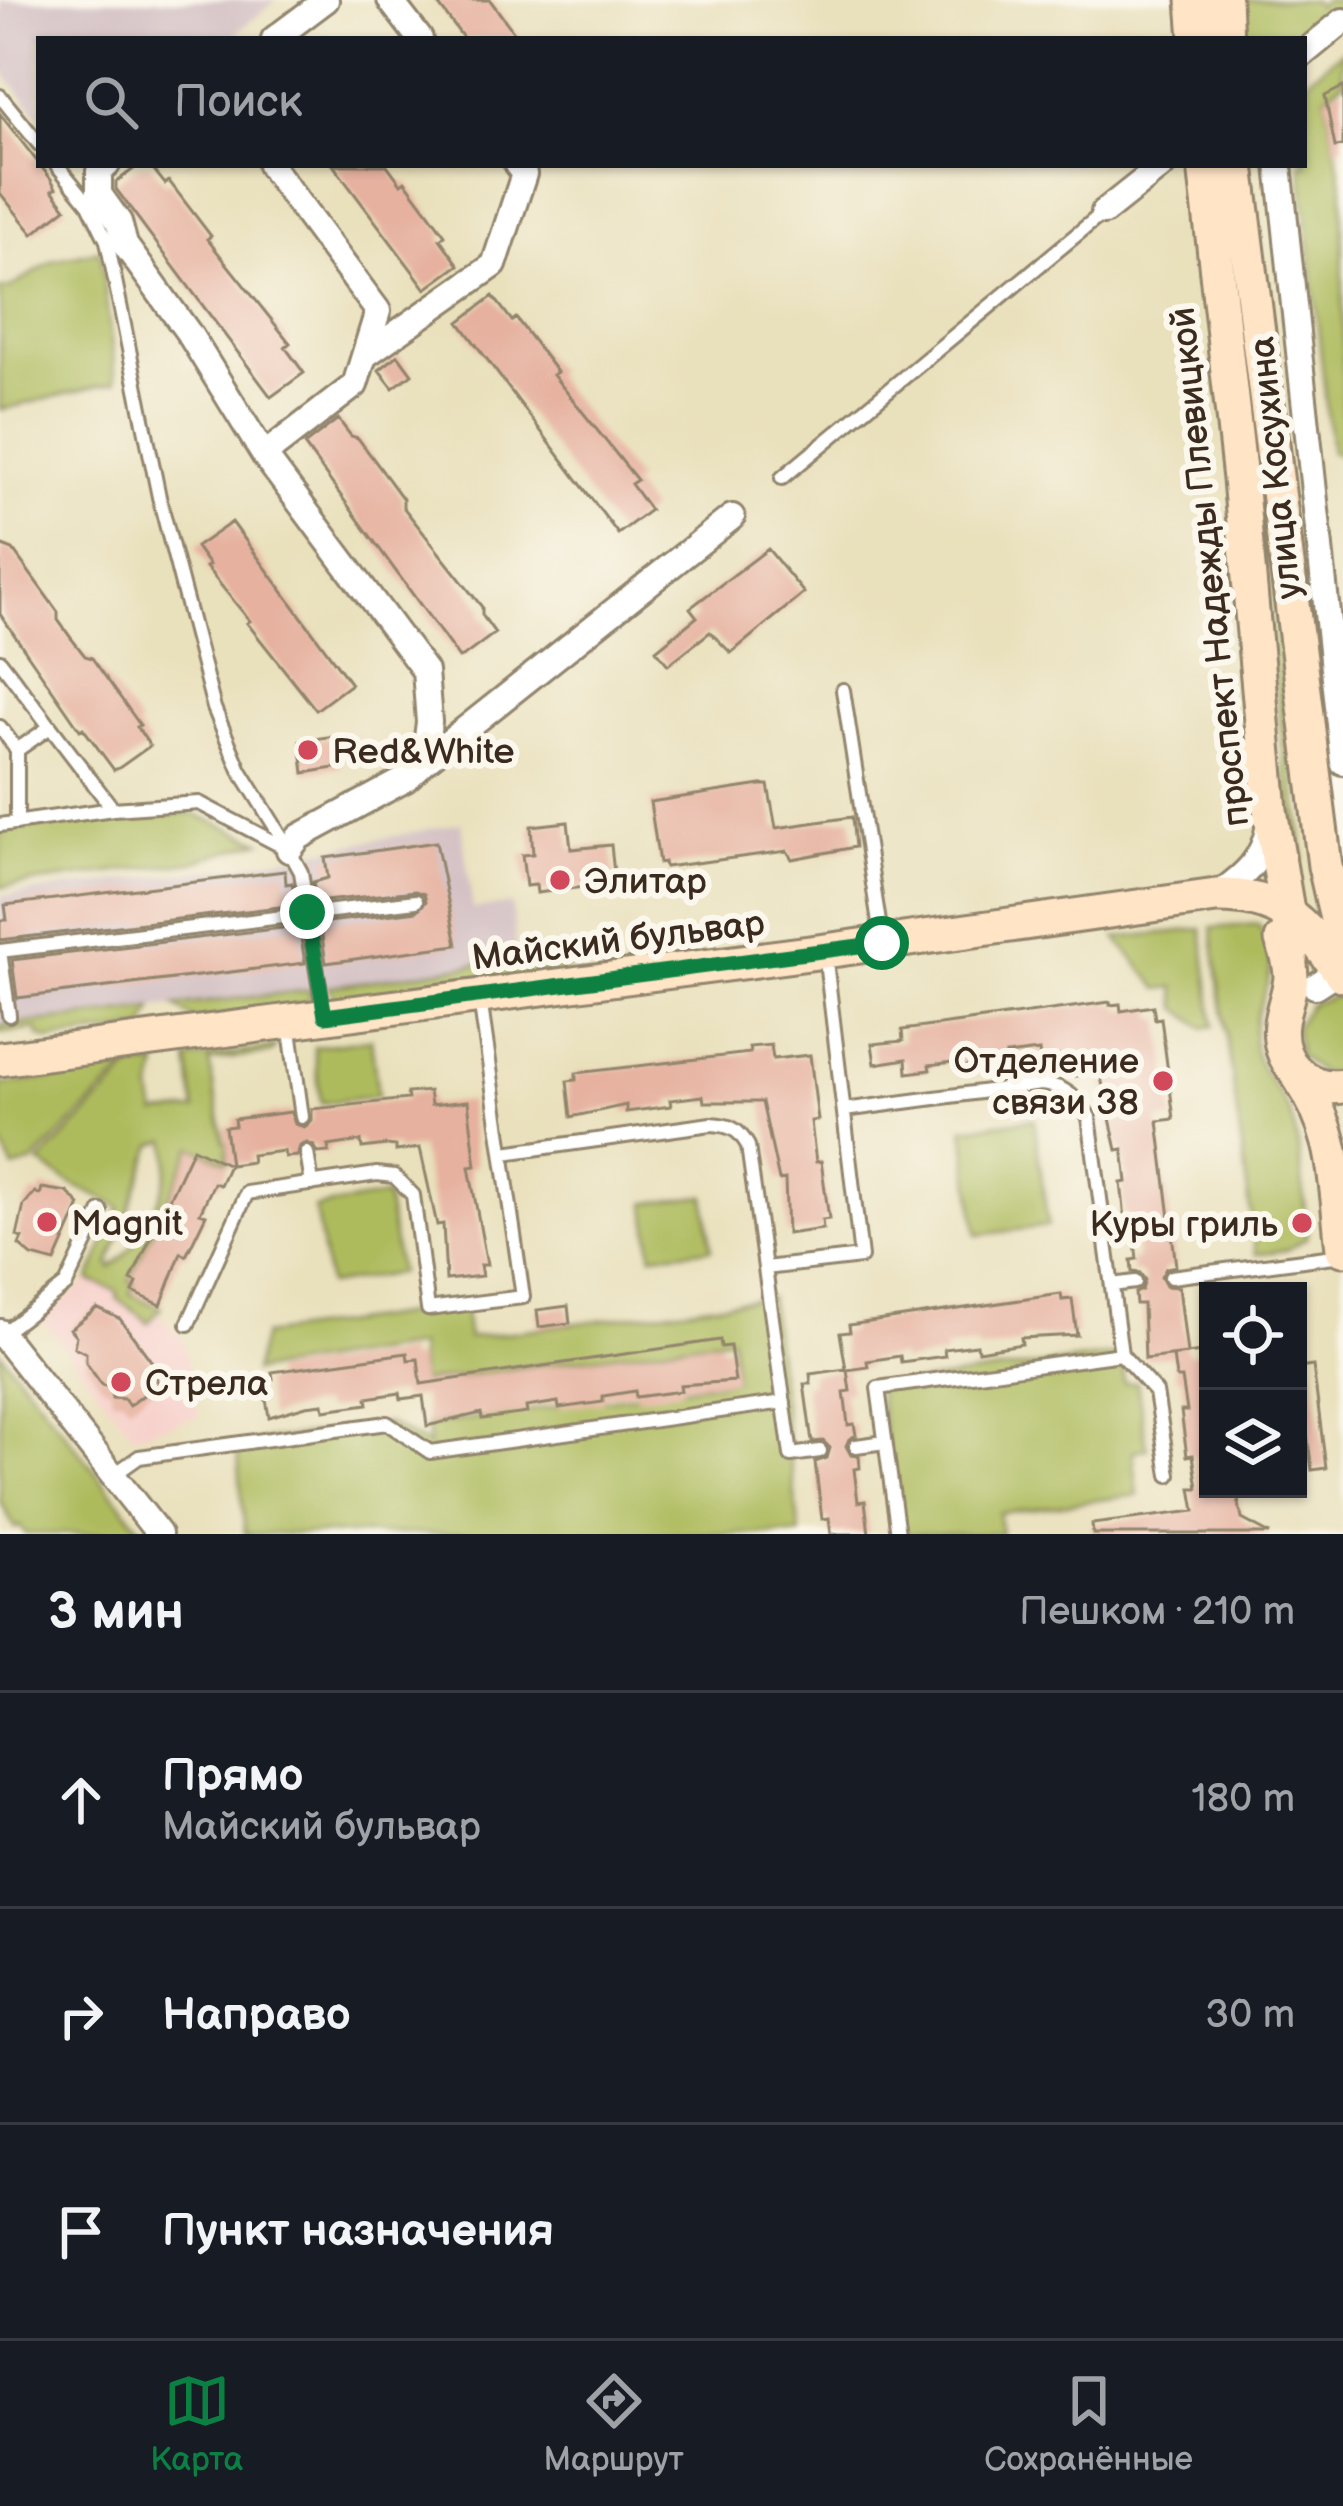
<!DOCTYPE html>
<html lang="ru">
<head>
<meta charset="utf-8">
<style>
	:root { --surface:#171b24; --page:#242831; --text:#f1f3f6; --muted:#9ea1a6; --line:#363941; --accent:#0b8043 }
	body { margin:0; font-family:"Balsamiq Sans",sans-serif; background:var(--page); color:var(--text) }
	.controls { position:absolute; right:36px; bottom:36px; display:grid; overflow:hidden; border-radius:0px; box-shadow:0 3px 9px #0004 }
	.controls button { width:108px; height:108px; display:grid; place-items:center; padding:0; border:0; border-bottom:3px solid var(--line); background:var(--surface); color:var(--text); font:60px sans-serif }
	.stop { position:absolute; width:36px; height:36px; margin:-27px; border:9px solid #0b8043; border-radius:50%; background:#fff }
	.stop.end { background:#0b8043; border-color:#fff; box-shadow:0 3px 12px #0008 }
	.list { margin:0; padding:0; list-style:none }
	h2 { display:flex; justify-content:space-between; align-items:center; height:156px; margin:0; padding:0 48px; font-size:51px }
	h2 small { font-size:39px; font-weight:400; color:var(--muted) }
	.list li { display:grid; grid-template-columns:78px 1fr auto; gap:36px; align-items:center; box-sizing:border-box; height:216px; padding:0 48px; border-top:3px solid var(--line) }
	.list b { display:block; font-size:45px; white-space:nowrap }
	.list p { margin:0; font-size:39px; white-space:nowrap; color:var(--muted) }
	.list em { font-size:39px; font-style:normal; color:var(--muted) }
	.icon { flex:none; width:66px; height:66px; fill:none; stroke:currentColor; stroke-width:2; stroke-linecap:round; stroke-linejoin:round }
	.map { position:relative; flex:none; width:1343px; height:1534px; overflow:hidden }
	.search { position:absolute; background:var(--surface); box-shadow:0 3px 9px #0004; left:36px; right:36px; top:36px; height:132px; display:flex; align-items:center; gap:30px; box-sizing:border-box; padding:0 42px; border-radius:0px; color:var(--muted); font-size:45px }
	.sheet { height:804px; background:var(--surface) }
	nav { display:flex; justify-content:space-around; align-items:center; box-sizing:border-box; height:168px; border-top:3px solid var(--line); background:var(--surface); font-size:33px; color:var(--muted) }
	nav a { display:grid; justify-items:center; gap:6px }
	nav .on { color:var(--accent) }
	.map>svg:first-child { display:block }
</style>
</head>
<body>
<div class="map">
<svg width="1343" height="1534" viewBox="0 0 1343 1534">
	<rect width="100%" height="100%" fill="#fbf7ec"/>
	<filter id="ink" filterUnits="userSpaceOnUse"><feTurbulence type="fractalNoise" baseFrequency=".00833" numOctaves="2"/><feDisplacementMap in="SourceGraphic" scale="24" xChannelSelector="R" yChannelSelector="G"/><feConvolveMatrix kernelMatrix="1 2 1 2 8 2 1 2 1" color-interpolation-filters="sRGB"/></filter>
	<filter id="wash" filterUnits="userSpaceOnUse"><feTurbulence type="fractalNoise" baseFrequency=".004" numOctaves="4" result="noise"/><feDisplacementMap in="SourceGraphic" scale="48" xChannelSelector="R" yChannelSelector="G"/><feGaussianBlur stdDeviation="2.7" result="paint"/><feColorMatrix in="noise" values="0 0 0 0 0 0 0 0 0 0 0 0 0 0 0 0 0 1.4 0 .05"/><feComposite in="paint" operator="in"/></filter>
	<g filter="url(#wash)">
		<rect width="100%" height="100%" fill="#e9e0bc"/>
		<path fill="#f7d0cb" d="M89 1280 119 1293 148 1322 159 1314 183 1340 199 1416 134 1435 42 1320Z"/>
		<path fill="#d2bec2" d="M0 0H277L229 39H39V116L0 68Z
			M461 823 473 909 512 904 517 958 311 990 0 1026V896L234 867Z"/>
		<path fill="#aebb5d" stroke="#74723e" stroke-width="3" fill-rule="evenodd" d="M1243 0H1313L1317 6 1324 0H1343V6L1302 39H1243Z
			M1343 50V81L1325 96 1343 187V457L1331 452 1301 165H1304L1307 80Z
			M1222 165 1264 488 1303 858 1295 865Z
			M100 250 116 382 0 410V289L10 288 53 261Z
			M192 813 261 841 192 862 0 887V831L127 814Z
			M1258 924C1292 975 1248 999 1254 1047 1258 1073 1280 1089 1289 1112 1303 1148 1302 1193 1307 1231L1306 1238 1287 1250 1256 1254 1212 928Z
			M1202 929 1214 1026 1203 1028 1178 1008 1175 987 1159 989 1116 938Z
			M571 955 568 970 337 1001 328 987 517 958Z
			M311 990 308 1003 196 1021 175 1006Z
			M1334 996 1343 998V1073H1320L1299 1055 1295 1027 1310 1004Z
			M153 1009 144 1029 49 1040 38 1035 37 1029 0 1033V1026Z
			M371 1039 378 1096 321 1103 314 1047Z
			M275 1047 271 1053 209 1061 224 1142 227 1143V1162L192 1147 163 1210 161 1229 155 1227 130 1281 134 1284 130 1294 161 1308 148 1323C138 1311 127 1308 117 1298L118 1292 89 1280 120 1207 73 1185 39 1163 133 1067 158 1065 152 1092 156 1114 196 1110 188 1060ZM167 1140C176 1180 143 1243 111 1268L109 1264 153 1145Z
			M127 1068 33 1162 14 1169 0 1142V1085Z
			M1034 1119 1048 1226 977 1235 964 1128Z
			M386 1196 399 1273 328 1285 315 1208Z
			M705 1196 711 1249 652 1255 646 1203Z
			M769 1297 800 1534H245L237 1444 387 1423 429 1446 427 1426 735 1380 731 1337 421 1382 418 1346 253 1372 263 1335 463 1306 468 1338Z
			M0 1352 145 1534H26L20 1526 15 1528 0 1501Z
			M1121 1354 1124 1383 1137 1382 1147 1449 1133 1451 1138 1495 999 1513 1001 1534H898L878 1388Z"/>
		<g id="blocks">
			<path fill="#e6b19f" d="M435 0H490L519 39H464Z
				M1343 87V146L1335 147 1325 96Z
				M0 114 51 179 56 188 52 190 66 208 33 234 0 193Z
				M139 165H150L165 184 169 181 211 236 207 239 290 343 285 347 304 373 271 397 116 189V182Z
				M333 165H387L401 184 405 181 445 235 440 239 459 265 426 289Z
				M493 296 512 321 516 318 557 372 553 375 637 480 631 484 650 510 618 534 459 322Z
				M398 355 412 374 393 388 379 370Z
				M338 419 351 436 358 438 403 499V507L482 607V615L495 633 464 656 459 658 304 445Z
				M232 522 351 684 316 710 247 623 250 621 206 567 209 565 196 547Z
				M0 545 13 550 58 612V620L71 638 85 656 92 658 140 725 137 727 150 746 119 768 114 770 83 728 80 730 0 614Z
				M768 549 804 593 731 653 710 632 668 665 656 650 697 617 690 608Z
				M335 736 340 767 304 773 300 741Z
				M761 785H768L776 828 852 817 855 847 792 859 787 851 665 867 664 862 659 863 650 802Z
				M568 822 571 849 611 845 615 883 537 893 536 885 526 886 522 855 533 854 531 826Z
				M436 842 457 945 326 963 320 923 417 911 426 901 424 894 415 891 316 902 313 882 328 878 325 858Z
				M285 871 286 884 292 883 296 905 0 940V920H7L5 905Z
				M299 926 305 963 17 998 12 960Z
				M1110 1002V1005L1120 1004 1121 1011 1153 1006 1155 1019 1161 1018 1174 1119 1158 1121 1176 1266 1166 1268 1161 1277 1166 1286 1179 1287 1187 1354 1145 1359 1143 1304H1136L1135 1293 1142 1290 1145 1280 1140 1273 1132 1272 1131 1260 1137 1259 1133 1226 1126 1227 1121 1183 1127 1182 1123 1149 1117 1150 1100 1073 1076 1076V1071L1067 1072 1065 1055 1040 1058 1039 1051 1006 1055 1007 1062 963 1067 962 1061 929 1065 930 1070 907 1073 906 1059 875 1064 872 1044 903 1041 902 1030Z
				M771 1045 773 1059 810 1055 818 1120 811 1121 813 1139 816 1162 821 1161 829 1219 822 1220 823 1229 787 1234 785 1179 779 1180 762 1102H704L703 1096 670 1100 671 1106 626 1112V1105L571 1117 567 1081 576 1080V1073L750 1053 749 1047Z
				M429 1091 431 1105 468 1101 476 1166 469 1167 487 1265H480L482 1276 446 1280 443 1224 437 1225 420 1148 396 1151V1146L386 1145 362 1148 361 1141 328 1146 329 1152 318 1153 314 1146 307 1143 300 1146 297 1156 285 1157 284 1151 251 1155 252 1162 230 1165 225 1127 235 1126 234 1119 291 1112 295 1124 305 1127 312 1120V1109L408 1099 407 1093Z
				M193 1148 229 1165 220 1185 214 1183 200 1213 206 1215 186 1256 181 1253 161 1305 133 1292 137 1283 131 1280Z
				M42 1188 67 1192 80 1205 55 1262 32 1256 19 1245 22 1238 17 1236 24 1205 35 1192 40 1195Z
				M1061 1294 1062 1300 1072 1299 1077 1335 1021 1338 1022 1344 978 1351 977 1345 944 1349 945 1356 901 1362 900 1356 867 1361 868 1367 847 1370 850 1391 844 1392 846 1408 848 1425 854 1424 856 1435 849 1439 846 1446 851 1455 859 1456 860 1468 854 1469 858 1502 865 1501 869 1534H831L829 1518 822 1519 815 1462 827 1458 830 1448 823 1441 812 1442 804 1384H811L810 1374 846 1369 840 1333 850 1332 849 1325Z
				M568 1306 570 1323 539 1327 537 1310Z
				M97 1308 120 1319 152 1362 158 1384 129 1406 124 1399 112 1398 111 1388 102 1385 86 1363V1353L74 1347 76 1336 70 1329Z
				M720 1340 721 1347 730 1346 735 1381 680 1385 681 1391 636 1397 635 1391 603 1396V1402L559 1408 558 1402 526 1407 527 1413 482 1419 481 1413 427 1426 423 1396 401 1399 400 1393 367 1398 368 1404 324 1410 323 1404 306 1406 269 1417 263 1381 273 1379 272 1372 407 1353 408 1360 418 1359 421 1384Z
				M1208 1351V1489H1236L1242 1519 1270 1534H1093L1092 1524 1195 1511 1191 1488H1198L1193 1455 1187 1456 1181 1411H1187L1182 1378H1176L1173 1356Z
				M1313 1366 1326 1468 1312 1470 1298 1368Z"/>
		</g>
	</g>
	<g filter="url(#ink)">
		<use href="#blocks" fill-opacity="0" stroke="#92856d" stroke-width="3"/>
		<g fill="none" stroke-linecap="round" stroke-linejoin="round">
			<defs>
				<path id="service" d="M0 96 39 144
					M57 165 89 204 107 241 159 497 214 708 240 770 289 849
					M782 478 1104 212
					M0 661 113 809
					M843 690 882 942
					M0 727 17 750V823
					M17 750 50 727
					M0 825 113 809 199 803 289 850 301 872 324 1016
					M0 951 416 901
					M0 951 9 1015
					M289 1023 302 1117
					M844 1110 1041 1084C1065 1086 1076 1097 1089 1117L1121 1354 1156 1392 1169 1475
					M307 1153 312 1184
					M504 1153 711 1124C730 1125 739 1129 748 1146L791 1455 820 1451
					M765 1268 861 1257 825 953
					M1171 1277 1342 1255
					M1112 1285 1135 1282
					M188 1324 247 1193 377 1174 394 1176 413 1195 428 1309 523 1297 480 999
					M2 1334 66 1285 101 1211
					M856 1446 885 1442
					M112 1476 139 1457 387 1423 430 1452 784 1402
					M898 1534 878 1388 1121 1354"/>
				<path id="minor" d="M390 0 420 39
					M274 39 326 0
					M1304 53 1343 21
					M107 165 99 171V194L119 222 125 245 190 335 264 455 425 671 429 722 424 762 406 779 299 837 289 850
					M1279 165 1343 762
					M1104 212 1163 165
					M364 356 494 265 524 174 517 165
					M264 455 355 385 378 311 270 165
					M424 762 732 517
					M1216 896C1245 875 1264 860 1269 824
					M1315 986 1343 968
					M0 1332 159 1534"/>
				<path id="secondary" d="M1194 0 1197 39
					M1224 0 1226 39
					M1205 165 1240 479 1270 810 1292 940 1290 960
					M1237 165 1325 866 1343 945
					M1282 940C1287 952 1291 963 1291 977 1290 992 1283 1007 1281 1023 1276 1061 1304 1092 1343 1086
					M0 1059 825 951 1216 896C1286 895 1304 925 1343 975
					M1298 1075C1338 1134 1335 1180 1343 1249"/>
			</defs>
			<use href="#service" stroke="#92856d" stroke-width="18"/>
			<use href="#minor" stroke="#92856d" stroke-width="30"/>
			<use href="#secondary" stroke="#92856d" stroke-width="39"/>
			<use href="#service" stroke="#fff" stroke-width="12"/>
			<use href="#minor" stroke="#fff" stroke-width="24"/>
			<use href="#secondary" stroke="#ffe4c6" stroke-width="33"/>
		</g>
	</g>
	<g fill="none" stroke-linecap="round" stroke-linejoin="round" filter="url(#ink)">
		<path stroke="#0b8043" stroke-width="15" d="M307 912 325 1016 882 943"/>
	</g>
	<g fill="#d1495b" stroke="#fbf7ec" stroke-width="4.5">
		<circle cx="308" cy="750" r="12"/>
		<circle cx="560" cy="880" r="12"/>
		<circle cx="1163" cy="1081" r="12"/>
		<circle cx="47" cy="1222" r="12"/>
		<circle cx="1302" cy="1223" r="12"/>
		<circle cx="121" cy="1382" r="12"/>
	</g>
	<g text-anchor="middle" stroke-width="12" stroke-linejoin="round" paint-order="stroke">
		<g font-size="36" fill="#3b2a1e" stroke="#fbf7ec">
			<text transform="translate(1274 468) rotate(-96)" y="13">улица Косухина</text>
			<text transform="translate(1208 567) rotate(-96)" y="13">проспект Надежды Плевицкой</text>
			<text transform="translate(618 939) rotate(-7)" y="13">Майский бульвар</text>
		</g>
		<g font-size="36" fill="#3b2a1e" stroke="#fbf7ec" text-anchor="start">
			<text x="332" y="763">Red&amp;White</text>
			<text x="584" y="893">Элитар</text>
			<text x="1139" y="1073" text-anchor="end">Отделение<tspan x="1139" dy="41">связи 38</tspan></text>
			<text x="71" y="1235">Magnit</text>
			<text x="1278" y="1236" text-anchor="end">Куры гриль</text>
			<text x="145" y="1395">Стрела</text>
		</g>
	</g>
</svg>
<div class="controls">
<button><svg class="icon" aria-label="locate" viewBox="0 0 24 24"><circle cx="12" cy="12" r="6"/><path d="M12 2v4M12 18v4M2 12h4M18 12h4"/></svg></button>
<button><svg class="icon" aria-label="layers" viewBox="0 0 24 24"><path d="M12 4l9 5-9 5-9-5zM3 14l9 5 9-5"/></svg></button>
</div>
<div class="stop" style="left:882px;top:943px"></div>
<div class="stop end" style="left:307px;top:912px"></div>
<div class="search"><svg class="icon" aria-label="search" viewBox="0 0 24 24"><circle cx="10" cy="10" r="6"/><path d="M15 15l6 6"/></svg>Поиск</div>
</div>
<section class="sheet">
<h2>3 мин<small>Пешком · 210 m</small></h2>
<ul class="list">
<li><svg class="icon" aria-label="ahead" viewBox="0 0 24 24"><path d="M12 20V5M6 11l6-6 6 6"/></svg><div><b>Прямо</b><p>Майский бульвар</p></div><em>180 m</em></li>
<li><svg class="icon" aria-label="right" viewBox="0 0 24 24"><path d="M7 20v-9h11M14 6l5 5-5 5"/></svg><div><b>Направо</b></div><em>30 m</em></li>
<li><svg class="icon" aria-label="arrive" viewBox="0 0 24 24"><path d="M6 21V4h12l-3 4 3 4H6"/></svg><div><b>Пункт назначения</b></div></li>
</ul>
</section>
<nav>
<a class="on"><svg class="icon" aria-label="map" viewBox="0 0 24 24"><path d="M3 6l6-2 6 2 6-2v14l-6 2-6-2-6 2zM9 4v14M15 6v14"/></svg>Карта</a>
<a><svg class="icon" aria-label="directions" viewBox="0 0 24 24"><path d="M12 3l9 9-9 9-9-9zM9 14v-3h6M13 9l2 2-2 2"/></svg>Маршрут</a>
<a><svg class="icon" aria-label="saved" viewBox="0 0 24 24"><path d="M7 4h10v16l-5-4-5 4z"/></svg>Сохранённые</a>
</nav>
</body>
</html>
